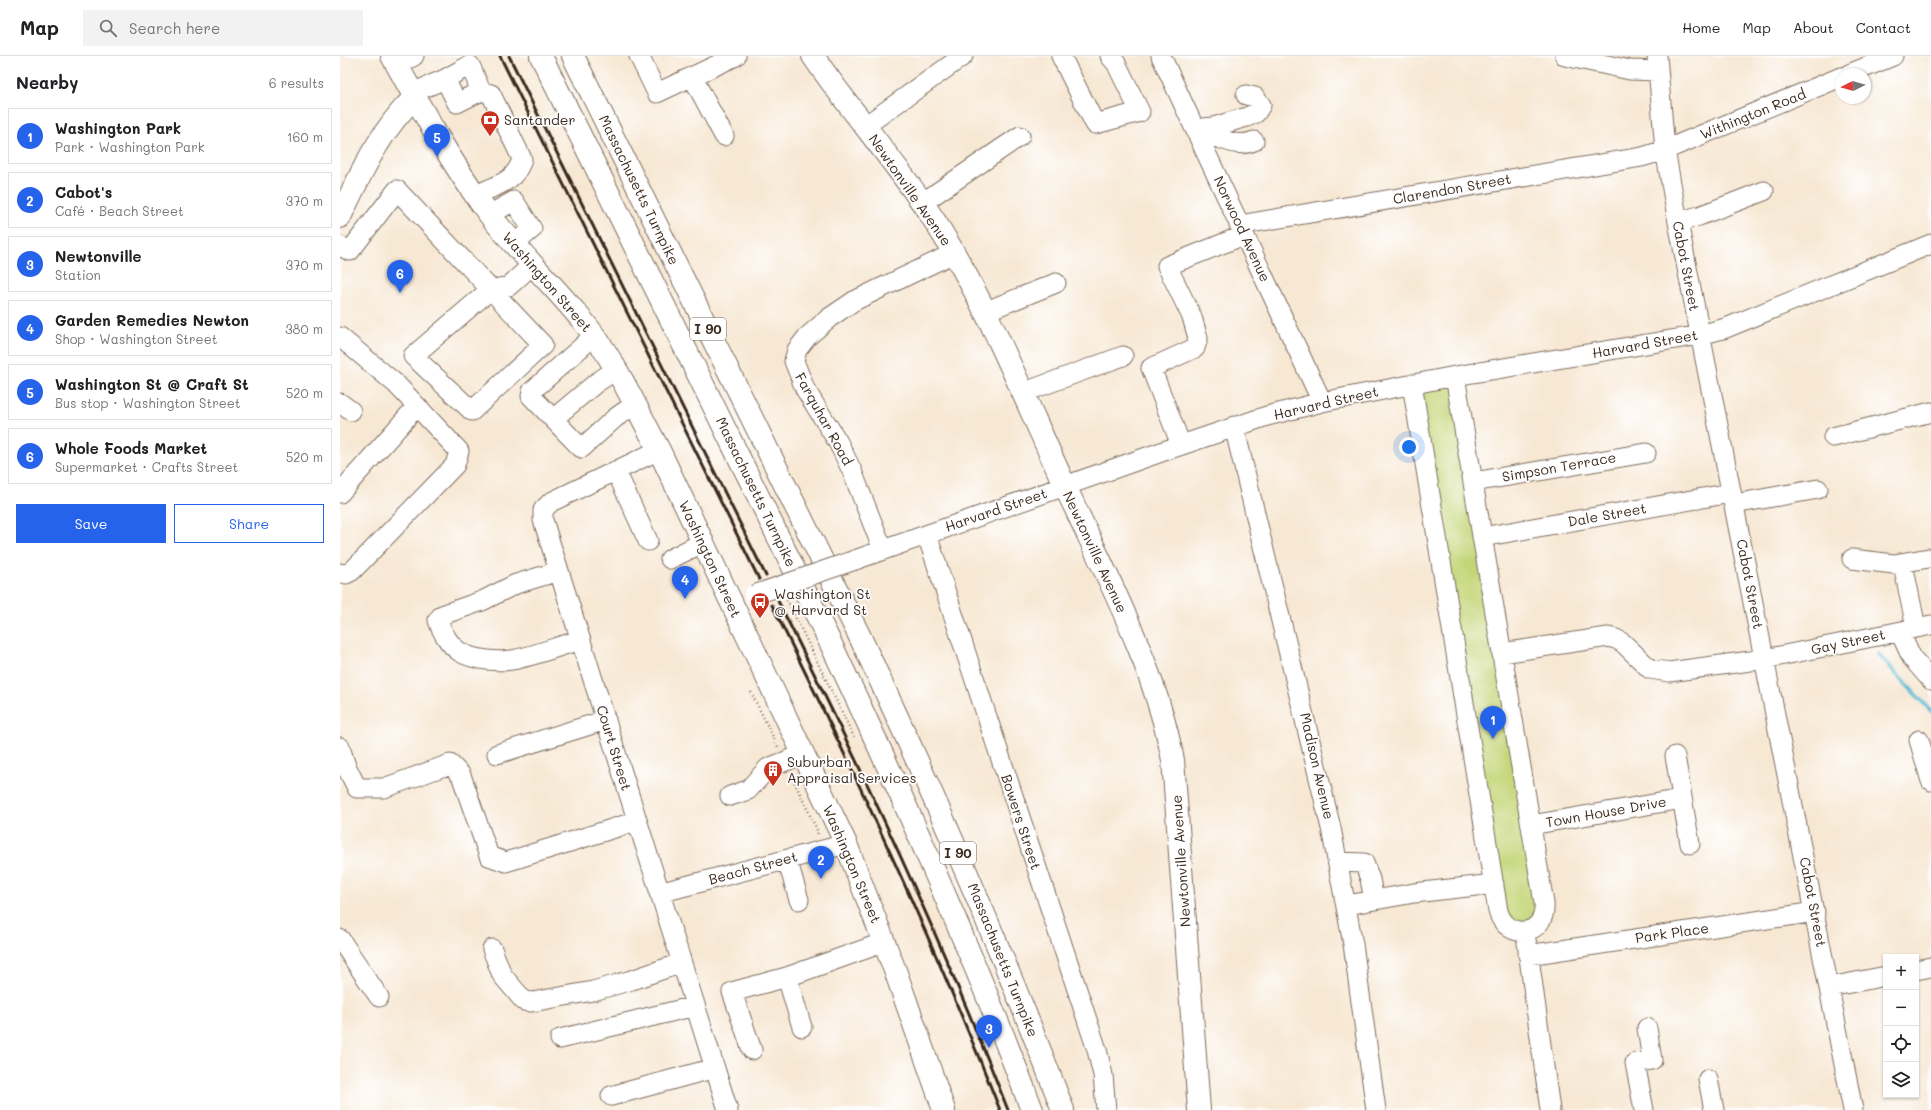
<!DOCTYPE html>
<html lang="en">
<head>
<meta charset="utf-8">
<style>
	:root { --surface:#fff; --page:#f2f2f2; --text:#202124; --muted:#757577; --line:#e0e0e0; --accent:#2563eb }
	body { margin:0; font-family:Mali,sans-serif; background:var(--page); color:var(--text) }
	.controls { position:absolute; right:12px; bottom:12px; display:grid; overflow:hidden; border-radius:0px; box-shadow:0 1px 3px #0004 }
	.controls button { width:36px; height:36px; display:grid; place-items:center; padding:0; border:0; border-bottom:1px solid var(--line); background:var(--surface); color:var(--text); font:20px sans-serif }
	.compass { position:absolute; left:1495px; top:12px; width:36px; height:36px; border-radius:50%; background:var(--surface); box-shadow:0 1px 3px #0004; rotate:265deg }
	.you { position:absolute; left:1069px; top:391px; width:14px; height:14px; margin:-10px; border:3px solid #fff; border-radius:50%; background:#1a73e8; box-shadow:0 0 0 6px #1a73e833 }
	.badge { display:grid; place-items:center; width:26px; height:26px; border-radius:50%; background:var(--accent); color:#fff; font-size:13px; font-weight:700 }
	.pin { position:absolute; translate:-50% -33px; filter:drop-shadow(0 1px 2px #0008) }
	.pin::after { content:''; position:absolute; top:21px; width:14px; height:12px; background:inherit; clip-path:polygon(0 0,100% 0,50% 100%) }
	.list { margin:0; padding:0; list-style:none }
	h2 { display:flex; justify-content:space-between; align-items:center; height:52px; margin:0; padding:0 16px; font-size:17px }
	h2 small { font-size:13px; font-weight:400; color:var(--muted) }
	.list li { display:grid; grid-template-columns:26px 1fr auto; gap:12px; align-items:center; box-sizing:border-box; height:56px; margin:0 8px 8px; padding:0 8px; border:1px solid var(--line); border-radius:0px }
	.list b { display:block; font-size:15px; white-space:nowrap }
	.list p { margin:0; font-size:13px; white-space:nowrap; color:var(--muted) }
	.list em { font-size:13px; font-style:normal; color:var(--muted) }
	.actions { display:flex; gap:8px; padding:12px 16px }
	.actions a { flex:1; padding:9px 0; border:1px solid var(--accent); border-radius:0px; text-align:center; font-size:14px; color:var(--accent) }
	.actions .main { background:var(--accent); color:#fff }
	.icon { flex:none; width:22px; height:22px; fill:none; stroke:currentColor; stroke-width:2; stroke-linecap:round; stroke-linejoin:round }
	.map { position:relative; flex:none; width:1591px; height:1054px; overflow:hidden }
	header { display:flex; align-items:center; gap:24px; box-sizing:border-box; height:56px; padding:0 20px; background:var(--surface); border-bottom:1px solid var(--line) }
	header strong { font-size:19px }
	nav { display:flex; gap:22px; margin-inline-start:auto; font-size:14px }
	.search { width:280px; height:36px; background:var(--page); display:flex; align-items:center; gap:10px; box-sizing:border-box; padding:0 14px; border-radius:0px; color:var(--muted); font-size:15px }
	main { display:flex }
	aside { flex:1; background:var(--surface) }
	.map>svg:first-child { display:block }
</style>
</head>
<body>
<header>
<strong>Map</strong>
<div class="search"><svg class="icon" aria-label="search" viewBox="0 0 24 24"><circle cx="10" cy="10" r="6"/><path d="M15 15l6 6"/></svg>Search here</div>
<nav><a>Home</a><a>Map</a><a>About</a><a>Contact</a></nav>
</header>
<main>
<aside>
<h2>Nearby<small>6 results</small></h2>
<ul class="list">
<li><span class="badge">1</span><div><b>Washington Park</b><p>Park · Washington Park</p></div><em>160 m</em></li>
<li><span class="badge">2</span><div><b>Cabot's</b><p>Café · Beach Street</p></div><em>370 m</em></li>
<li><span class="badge">3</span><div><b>Newtonville</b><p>Station</p></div><em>370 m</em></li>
<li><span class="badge">4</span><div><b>Garden Remedies Newton</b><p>Shop · Washington Street</p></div><em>380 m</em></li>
<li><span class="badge">5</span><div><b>Washington St @ Craft St</b><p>Bus stop · Washington Street</p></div><em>520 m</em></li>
<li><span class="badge">6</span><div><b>Whole Foods Market</b><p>Supermarket · Crafts Street</p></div><em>520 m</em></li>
</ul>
<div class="actions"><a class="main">Save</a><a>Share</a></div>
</aside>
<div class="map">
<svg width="1591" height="1054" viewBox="0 0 1591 1054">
	<rect width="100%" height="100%" fill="#fff"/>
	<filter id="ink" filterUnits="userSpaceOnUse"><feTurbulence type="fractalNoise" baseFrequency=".025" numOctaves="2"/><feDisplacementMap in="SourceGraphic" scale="8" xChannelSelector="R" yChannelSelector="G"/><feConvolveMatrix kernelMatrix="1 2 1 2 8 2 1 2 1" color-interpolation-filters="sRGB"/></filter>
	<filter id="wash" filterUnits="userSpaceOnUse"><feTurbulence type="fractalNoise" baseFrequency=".012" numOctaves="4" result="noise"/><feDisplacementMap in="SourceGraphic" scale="16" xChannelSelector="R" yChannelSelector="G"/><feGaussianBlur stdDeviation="0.9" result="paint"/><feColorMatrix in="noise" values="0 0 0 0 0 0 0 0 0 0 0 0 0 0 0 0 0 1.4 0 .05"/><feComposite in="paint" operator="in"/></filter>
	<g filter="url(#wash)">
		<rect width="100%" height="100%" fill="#f7e8d4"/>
		<path fill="#c4d577" stroke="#80804a" d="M1115 320 1202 864 1165 869 1072 328Z"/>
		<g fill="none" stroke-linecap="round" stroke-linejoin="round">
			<path stroke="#56bbd5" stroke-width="4" d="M1538 598 1591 655"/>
		</g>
	</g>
	<g filter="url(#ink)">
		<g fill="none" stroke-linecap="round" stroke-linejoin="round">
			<defs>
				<path id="minor" d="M299 0 317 37 396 0
					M721 0 755 68 800 56 776 7 770 0
					M821 0 982 346
					M1225 0 1290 14 1318 15
					M1317 0 1325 94 1338 166 1513 1054
					M57 9 74 0
					M1509 18 1553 0
					M352 20 384 80
					M72 37 105 23 117 47 141 35 130 9 105 23
					M525 70 623 0
					M855 73 873 71 907 61 916 57 921 49 915 41 906 39
					M857 78C878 77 893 94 914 85
					M135 139C155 130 176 126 182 103L151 38 141 35
					M582 147 680 80
					M149 159 174 145 192 173 173 189
					M1338 166 1359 160 1424 135
					M899 169 1302 101 1325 94 1501 21
					M0 190 10 195 57 134 203 289 132 355 73 300 150 234 169 230 192 209
					M644 256 716 227
					M254 280 192 335 191 340 240 391 242 392 275 362 294 349
					M0 281 56 328 119 395 115 409 12 515 6 518 0 517
					M1072 328 1158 855C1167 886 1207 880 1204 847L1115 320
					M682 337 783 300
					M0 347 11 355
					M213 363 256 327 277 313
					M894 370 991 772 1013 888 1036 1054
					M1493 381 1591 356
					M841 389 811 312 855 292 858 282 852 261 827 210 904 179
					M319 394 211 446 203 454V464L388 1054
					M276 415 308 485
					M1133 426 1306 397
					M0 437 77 350
					M1394 448 1478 433
					M587 479 757 994 763 1019 766 1054
					M1142 481 1391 437
					M543 494 512 415 498 386 465 333 454 305 457 294 467 281 489 262 514 245 614 197
					M330 503 362 487
					M1512 503 1554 508 1589 502
					M515 504 824 395 927 360 982 346 1115 320 1360 279 1386 272 1591 188
					M1563 508 1576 572
					M219 515 176 528 142 545 102 559 98 564C101 575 110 590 120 596 133 604 157 606 172 604 194 600 218 590 241 584
					M1560 576 1572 602 1591 624
					M1162 597 1268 581 1276 583 1283 587 1310 613 1329 616 1425 603 1591 569
					M1579 684 1591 725
					M0 691 6 710 17 732H44L110 708 121 719 149 800 166 806 297 765
					M157 698 266 664
					M1335 700 1350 788
					M390 740 408 734 428 712 464 698
					M1191 769 1342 743
					M447 803 459 844
					M998 806 1024 807 1030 823 1034 844
					M319 837 506 788
					M1007 849 1074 837 1154 828
					M0 883 39 941
					M1187 887 1210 1054
					M152 893 162 919 184 945 192 946 253 935 292 924 341 907
					M1188 899 1475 856
					M1576 914 1591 911
					M447 921 462 971
					M1490 931 1546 920
					M220 983 355 950
					M412 994 392 936 447 921 545 886
					M1368 1023 1374 1054
					M271 1040 375 1012
					M1304 1054 1295 1007 1312 1004 1307 972"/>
				<path id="major" d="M52 0C80 51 109 103 143 150 173 191 210 225 242 264 275 303 295 350 319 394L506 788 556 917 604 1054
					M473 0C511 56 557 107 594 164 646 245 684 342 725 430 766 519 814 607 833 704L859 1054
					M0 161C20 119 40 74 75 41"/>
				<path id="highway" d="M201 0 490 586C563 740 632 895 692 1054
					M233 0 521 583C594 738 662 894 723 1054"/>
			</defs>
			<use href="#minor" stroke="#7d6c5e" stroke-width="21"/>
			<use href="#major" stroke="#7d6c5e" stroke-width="24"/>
			<use href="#highway" stroke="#7d6c5e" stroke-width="24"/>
			<path stroke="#7d6c5e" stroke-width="2.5" stroke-dasharray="1 3" stroke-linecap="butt" d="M447 544 514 681
				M411 636 439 693
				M451 719 478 776 477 779"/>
			<use href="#minor" stroke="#fff" stroke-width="19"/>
			<use href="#major" stroke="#fff" stroke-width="22"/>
			<use href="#highway" stroke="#fff" stroke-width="22"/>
			<path stroke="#3b2a1e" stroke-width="3" d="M160 0 419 523
				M169 0 426 520
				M438 545C522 712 600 880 668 1054
				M432 549C514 714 592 882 660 1054"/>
			<defs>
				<path id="minor-bridge" d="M414 539 515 504"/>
			</defs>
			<use href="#minor-bridge" stroke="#7d6c5e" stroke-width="21" stroke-linecap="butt"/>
			<use href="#minor-bridge" stroke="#fff" stroke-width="19"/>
		</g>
	</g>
	<defs>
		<symbol id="bank-pin" viewBox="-11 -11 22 30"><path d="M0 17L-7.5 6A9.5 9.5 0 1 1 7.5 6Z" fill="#c8321e" stroke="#fff"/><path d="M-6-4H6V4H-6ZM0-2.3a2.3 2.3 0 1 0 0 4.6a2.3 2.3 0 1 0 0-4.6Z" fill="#fff"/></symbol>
		<symbol id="bus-pin" viewBox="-11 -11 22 30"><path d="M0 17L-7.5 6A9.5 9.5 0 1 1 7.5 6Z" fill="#c8321e" stroke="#fff"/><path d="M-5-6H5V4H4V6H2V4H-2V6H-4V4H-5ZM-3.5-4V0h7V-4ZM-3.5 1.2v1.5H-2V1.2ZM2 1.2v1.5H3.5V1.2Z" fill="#fff"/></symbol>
		<symbol id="building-pin" viewBox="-11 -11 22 30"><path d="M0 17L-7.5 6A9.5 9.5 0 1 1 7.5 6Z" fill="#c8321e" stroke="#fff"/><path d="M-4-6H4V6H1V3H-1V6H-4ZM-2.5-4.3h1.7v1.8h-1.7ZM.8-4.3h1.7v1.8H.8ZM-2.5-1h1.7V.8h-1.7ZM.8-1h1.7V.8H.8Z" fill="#fff"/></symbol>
	</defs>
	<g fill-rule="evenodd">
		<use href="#bank-pin" x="139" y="53" width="22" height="30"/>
		<use href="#bus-pin" x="409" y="535" width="22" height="30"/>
		<use href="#building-pin" x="422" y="703" width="22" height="30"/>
	</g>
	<g text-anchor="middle" stroke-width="3.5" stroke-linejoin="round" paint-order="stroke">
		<g fill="#fff" stroke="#766a62" stroke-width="1">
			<rect x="350" y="262" width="36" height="22" rx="3"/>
			<rect x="600" y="786" width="36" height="22" rx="3"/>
		</g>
		<g font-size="13" font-weight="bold" fill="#3b2a1e">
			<text x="368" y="278">I 90</text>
			<text x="618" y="802">I 90</text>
		</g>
		<g font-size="14" fill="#3b2a1e" stroke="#fff">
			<text transform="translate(1413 58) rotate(-22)" y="5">Withington Road</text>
			<text transform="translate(1112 133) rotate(-10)" y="5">Clarendon Street</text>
			<text transform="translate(299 134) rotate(64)" y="5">Massachusetts Turnpike</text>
			<text transform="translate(570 134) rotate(55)" y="5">Newtonville Avenue</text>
			<text transform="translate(902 173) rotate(65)" y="5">Norwood Avenue</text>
			<text transform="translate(1346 210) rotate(79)" y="5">Cabot Street</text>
			<text transform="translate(207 226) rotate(49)" y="5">Washington Street</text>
			<text transform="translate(1305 288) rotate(-10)" y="5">Harvard Street</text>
			<text transform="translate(986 347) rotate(-13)" y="5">Harvard Street</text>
			<text transform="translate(484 363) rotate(61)" y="5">Farquhar Road</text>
			<text transform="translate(1219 411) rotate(-10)" y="5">Simpson Terrace</text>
			<text transform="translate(416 436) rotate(64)" y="5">Massachusetts Turnpike</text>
			<text transform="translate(656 454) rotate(-19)" y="5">Harvard Street</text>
			<text transform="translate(1267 459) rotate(-10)" y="5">Dale Street</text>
			<text transform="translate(755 496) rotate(65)" y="5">Newtonville Avenue</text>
			<text transform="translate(370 503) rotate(65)" y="5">Washington Street</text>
			<text transform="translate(1410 528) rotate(79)" y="5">Cabot Street</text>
			<text transform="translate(1508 586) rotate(-12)" y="5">Gay Street</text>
			<text transform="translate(274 692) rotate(73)" y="5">Court Street</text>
			<text transform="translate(977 710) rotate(77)" y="5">Madison Avenue</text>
			<text transform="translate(1266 756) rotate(-10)" y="5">Town House Drive</text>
			<text transform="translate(681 766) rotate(72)" y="5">Bowers Street</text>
			<text transform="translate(841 805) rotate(-94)" y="5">Newtonville Avenue</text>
			<text transform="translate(512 808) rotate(67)" y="5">Washington Street</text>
			<text transform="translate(413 812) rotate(-15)" y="5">Beach Street</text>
			<text transform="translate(1473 846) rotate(79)" y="5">Cabot Street</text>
			<text transform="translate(1332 877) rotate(-8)" y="5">Park Place</text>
			<text transform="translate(663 904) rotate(68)" y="5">Massachusetts Turnpike</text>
		</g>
		<g font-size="14" fill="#3b2a1e" stroke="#fff" text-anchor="start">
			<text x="164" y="69">Santander</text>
			<text x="434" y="543">Washington St<tspan x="434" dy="16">@ Harvard St</tspan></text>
			<text x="447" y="711">Suburban<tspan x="447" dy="16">Appraisal Services</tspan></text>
		</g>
	</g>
</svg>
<div class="controls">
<button>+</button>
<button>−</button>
<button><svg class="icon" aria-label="locate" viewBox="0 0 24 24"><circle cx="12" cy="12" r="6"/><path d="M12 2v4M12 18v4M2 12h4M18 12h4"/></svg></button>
<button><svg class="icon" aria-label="layers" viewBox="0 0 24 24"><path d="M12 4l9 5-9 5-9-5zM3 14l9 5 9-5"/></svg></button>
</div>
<svg class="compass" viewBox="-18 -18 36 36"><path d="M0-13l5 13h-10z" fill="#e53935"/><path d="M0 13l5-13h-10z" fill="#757577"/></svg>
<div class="you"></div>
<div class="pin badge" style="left:1153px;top:683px">1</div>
<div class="pin badge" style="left:481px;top:823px">2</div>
<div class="pin badge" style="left:649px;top:992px">3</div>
<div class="pin badge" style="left:345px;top:543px">4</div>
<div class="pin badge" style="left:97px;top:101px">5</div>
<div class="pin badge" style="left:60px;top:237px">6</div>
</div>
</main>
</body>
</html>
